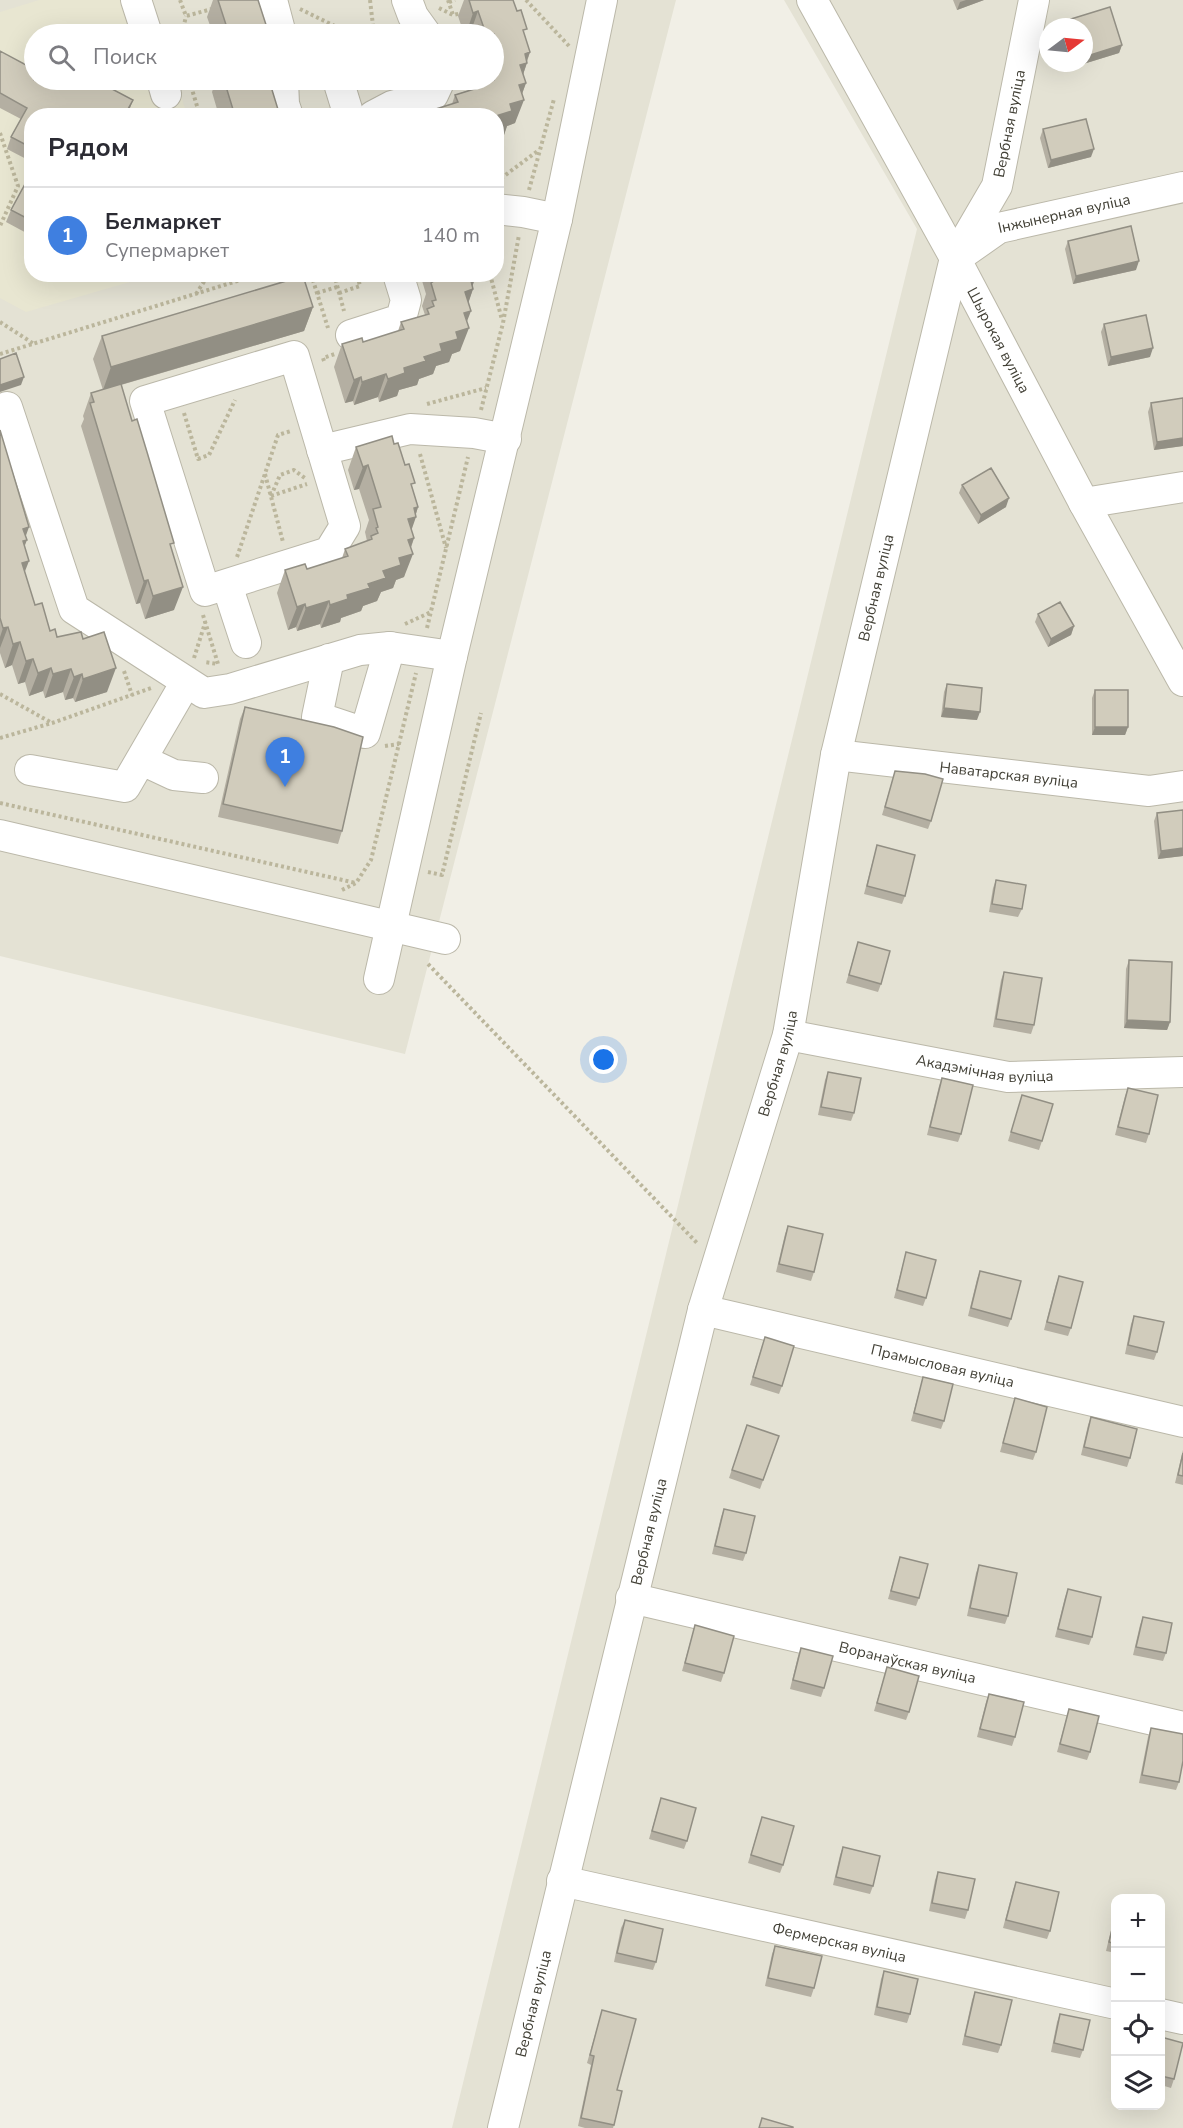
<!DOCTYPE html>
<html lang="ru">
<head>
<meta charset="utf-8">
<style>
	:root { --surface:#fff; --page:#f7f7f7; --text:#2b2b33; --muted:#7c7c81; --line:#e1e1e2; --accent:#e1672c }
	body { margin:0; font-family:"Nunito Sans",sans-serif; background:var(--page); color:var(--text) }
	.controls { position:absolute; right:18px; bottom:18px; display:grid; overflow:hidden; border-radius:12px; box-shadow:0 6px 24px #0002 }
	.controls button { width:54px; height:54px; display:grid; place-items:center; padding:0; border:0; border-bottom:2px solid var(--line); background:var(--surface); color:var(--text); font:30px sans-serif }
	.compass { position:absolute; left:1039px; top:18px; width:54px; height:54px; border-radius:50%; background:var(--surface); box-shadow:0 6px 24px #0002; rotate:74deg }
	.you { position:absolute; left:604px; top:1060px; width:21px; height:21px; margin:-15px; border:4px solid #fff; border-radius:50%; background:#1a73e8; box-shadow:0 0 0 9px #1a73e833 }
	.badge { display:grid; place-items:center; width:39px; height:39px; border-radius:50%; background:var(--accent); color:#fff; font-size:20px; font-weight:700 }
	.pin { position:absolute; translate:-50% -50px; filter:drop-shadow(0 2px 3px #0008) }
	.pin::after { content:''; position:absolute; top:32px; width:21px; height:18px; background:inherit; clip-path:polygon(0 0,100% 0,50% 100%) }
	.list { margin:0; padding:0; list-style:none }
	h2 { display:flex; justify-content:space-between; align-items:center; height:78px; margin:0; padding:0 24px; font-size:26px }
	h2 small { font-size:20px; font-weight:400; color:var(--muted) }
	.list li { display:grid; grid-template-columns:39px 1fr auto; gap:18px; align-items:center; box-sizing:border-box; height:96px; padding:0 24px; border-top:2px solid var(--line) }
	.list b { display:block; font-size:22px; white-space:nowrap }
	.list p { margin:0; font-size:20px; white-space:nowrap; color:var(--muted) }
	.list em { font-size:20px; font-style:normal; color:var(--muted) }
	.icon { flex:none; width:33px; height:33px; fill:none; stroke:currentColor; stroke-width:2; stroke-linecap:round; stroke-linejoin:round }
	.map { position:relative; flex:none; width:1183px; height:2128px; overflow:hidden }
	.search { position:absolute; background:var(--surface); box-shadow:0 6px 24px #0002; left:24px; top:24px; width:480px; height:66px; display:flex; align-items:center; gap:15px; box-sizing:border-box; padding:0 21px; border-radius:33px; color:var(--muted); font-size:22px }
	.panel { position:absolute; background:var(--surface); box-shadow:0 6px 24px #0002; left:24px; top:108px; width:480px; height:174px; border-radius:24px }
	.map>svg:first-child { display:block }
</style>
</head>
<body>
<div class="map">
<svg width="1183" height="2128" viewBox="0 0 1183 2128">
	<rect width="100%" height="100%" fill="#f1efe6"/>
	<path fill="#e4e2d4" fill-rule="evenodd" d="M0 0H676L405 1054 0 956ZM34 34H494V80H34ZM32 116H496V274H32Z
		M784 0H1183V2128H452L917 229ZM1048 27H1084V63H1048ZM1116 1898H1160V2106H1116Z"/>
	<path fill="#e8e6d1" d="M39 0H151L162 34H34V80H176L187 115 32 116V274L154 275 26 312 0 298V12Z"/>
	<g fill="none" stroke-linecap="round" stroke-linejoin="round">
		<defs>
			<g id="minor">
				<path d="M136 0 147 34"/>
				<path d="M272 0 281 34"/>
				<path d="M407 0 413 16 426 34"/>
				<path id="s1" d="M812 0 955 258 1084 503 1183 681"/>
				<path d="M162 80 166 94"/>
				<path d="M283 80 284 104 288 116"/>
				<path d="M338 80 349 116"/>
				<path d="M373 116 392 106 433 95 440 80"/>
				<path d="M496 209 523 212 557 219"/>
				<path id="s2" d="M962 254 999 228 1183 187"/>
				<path d="M351 335 401 319 406 300 398 274"/>
				<path d="M294 356 345 526 329 552 205 591 145 401Z"/>
				<path d="M7 407 74 609 204 693 230 689 360 650 390 647 452 656"/>
				<path d="M322 450 410 429 474 433 506 439"/>
				<path d="M1084 503 1183 487"/>
				<path d="M227 585 246 643"/>
				<path d="M329 659 317 717 365 733 390 647"/>
				<path id="s3" d="M836 755 1149 791 1183 786"/>
				<path d="M142 760 174 775 203 778"/>
				<path d="M30 770 125 787 186 682"/>
				<path d="M0 835 445 939"/>
				<path d="M379 979 452 656 557 219 602 0"/>
				<path id="s4" d="M788 1035 1008 1077 1183 1072"/>
				<path id="s5" d="M703 1310 1183 1422"/>
				<path id="s6" d="M631 1598 1183 1727"/>
				<path id="s7" d="M562 1881 1116 2004"/>
				<path d="M1160 2014 1183 2019"/>
				<path id="s8" d="M503 2128 703 1310 788 1035 836 755 955 258 997 186 1034 0"/>
			</g>
		</defs>
		<use href="#minor" stroke="#bbb8a9" stroke-width="32"/>
		<path stroke="#bbb69c" stroke-width="4" stroke-dasharray="3 3" stroke-linecap="butt" d="M180 0 186 16 212 9
			M370 0 374 34
			M448 0 453 15
			M526 0 569 46
			M449 2 455 0
			M439 8 453 15 462 13
			M300 9 351 34
			M182 34 186 16
			M191 86 200 116
			M0 133 18 186 0 226
			M496 182 539 150
			M529 190 554 99
			M311 274 328 328
			M334 274 344 311
			M490 274 502 320
			M317 293 337 287
			M339 293 360 286 357 274
			M196 294 209 274
			M0 322 34 344
			M0 354 260 274
			M324 361 323 358 335 354
			M427 404 486 388
			M481 410 503 323 519 235
			M184 413 198 459 209 455 235 400
			M420 454 446 548
			M265 474 283 542
			M271 496 307 484
			M271 496 280 475 294 470 306 479
			M237 557 278 435 291 431
			M203 615 218 664 204 662
			M405 624 431 612
			M427 628 468 457
			M194 658 205 623
			M124 671 132 695
			M0 694 52 723
			M0 738 52 723 151 688
			M385 746 399 744
			M0 803 356 883
			M428 872 442 875 481 713
			M342 890 356 883 371 860 416 673
			M428 964 698 1244"/>
		<use href="#minor" stroke="#fff" stroke-width="30"/>
	</g>
	<path fill="#b4afa2" d="M213 0H258L269 34H213L207 17Z
		M464 0H513L530 52 523 75 526 83 522 94 515 123 507 126 504 135 417 115 452 104 455 95 478 87 476 80H494V34H464L458 16Z
		M953 0H984L957 10Z
		M1071 19 1122 45 1119 53 1080 65 1079 63H1084V27H1069Z
		M0 51 26 65 128 112 127 116H32V162L7 149 11 137 21 119 0 108Z
		M216 80H269L280 116H219L212 92Z
		M1043 129 1091 157 1048 168 1040 138Z
		M32 171V236L6 222 11 210Z
		M1068 241 1136 270 1073 284 1065 249Z
		M420 274H473L472 287 473 289 468 303 467 321 460 351 452 354 449 362 436 366 433 374 419 379 417 385 399 390 397 396 379 402 378 397 354 405 353 401 345 403 334 367 342 344 363 342 398 331 401 322 425 315 422 306 426 294Z
		M313 307 304 331 121 385 171 549 174 610 145 619 140 603 136 604 81 426 84 419 83 416 91 393 103 390 93 359 102 336Z
		M1104 324 1150 357 1108 366 1101 332Z
		M1183 398V446L1154 450 1148 412 1151 403Z
		M0 430 26 537 24 546 25 573 35 605 50 631 57 637 83 639 107 692 75 702 73 698 65 700 63 692 45 698 43 691 29 696 25 682 18 684 12 665 5 668 0 653Z
		M394 444 413 490 418 507 411 530 414 538 411 548 404 577 396 580 393 588 381 592 377 601 363 606 361 611 341 618 340 622 321 628 320 624 297 631 296 627 288 630 277 593 285 570 307 569 342 558 345 549 367 541 365 532 369 520 359 489 354 490 348 470 356 447Z
		M962 485 1006 507 978 524 959 493Z
		M1038 614 1074 626 1071 635 1048 647 1035 622Z
		M947 684 977 720 941 717 944 692Z
		M1095 690 1128 727 1125 735H1092V698Z
		M245 707 342 831 338 844 218 817 240 719Z
		M895 771 931 821 928 829 882 815Z
		M1183 810V856L1158 859 1154 821 1157 813Z
		M877 845 905 896 902 904 864 894Z
		M996 880 1022 909 1018 917 989 912 993 888Z
		M858 942 881 984 878 992 846 983Z
		M1129 960 1170 1022 1167 1030 1124 1028 1126 969Z
		M1004 972 1034 1025 1031 1034 993 1027 1001 980Z
		M828 1072 854 1113 851 1121 818 1115 825 1080Z
		M942 1078 961 1134 958 1142 927 1135 939 1086Z
		M1128 1088 1149 1134 1146 1143 1115 1135 1125 1096Z
		M1022 1095 1042 1141 1039 1150 1008 1141Z
		M788 1226 814 1272 811 1281 776 1272 785 1234Z
		M906 1252 926 1298 923 1306 894 1298Z
		M980 1271 1011 1319 1008 1327 968 1316 977 1279Z
		M1059 1276 1071 1328 1068 1336 1044 1330 1056 1284Z
		M1134 1316 1157 1352 1154 1360 1125 1354 1131 1324Z
		M762 1346 782 1386 779 1394 750 1385Z
		M923 1377 944 1421 941 1429 911 1421Z
		M1015 1398 1036 1452 1033 1460 1000 1452Z
		M1091 1417 1130 1458 1127 1467 1081 1455 1088 1425Z
		M747 1425 779 1436 760 1489 729 1478Z
		M1183 1450V1485L1175 1483Z
		M724 1509 746 1553 743 1561 712 1554 721 1517Z
		M900 1557 919 1598 916 1606 888 1599Z
		M979 1565 1008 1616 1005 1624 967 1616 976 1573Z
		M1068 1589 1092 1637 1089 1645 1055 1637 1065 1597Z
		M1143 1617 1166 1653 1163 1661 1133 1655 1140 1625Z
		M695 1625 724 1673 721 1682 682 1671Z
		M801 1648 824 1688 821 1697 790 1689 798 1656Z
		M887 1667 909 1712 906 1720 874 1711Z
		M989 1694 1015 1737 1012 1746 977 1737 986 1702Z
		M1069 1709 1090 1752 1087 1760 1057 1752Z
		M1151 1728 1179 1782 1176 1790 1139 1783 1148 1737Z
		M661 1798 687 1841 684 1849 649 1839Z
		M762 1817 783 1865 780 1873 748 1863Z
		M843 1847 873 1886 870 1894 833 1885 840 1855Z
		M938 1872 968 1910 965 1919 929 1911 935 1880Z
		M1016 1882 1050 1931 1047 1939 1003 1928 1013 1890Z
		M1116 1910V1953L1106 1951Z
		M625 1920 656 1962 653 1970 614 1962 621 1928Z
		M775 1946 814 1988 811 1997 765 1986 772 1954Z
		M884 1971 910 2014 907 2023 874 2015 881 1979Z
		M975 1992 1001 2045 998 2053 962 2045 972 2000Z
		M602 2010 617 2090 614 2125 613 2128H585L578 2126 591 2065 587 2063Z
		M1060 2014 1083 2050 1080 2058 1051 2052 1057 2022Z
		M1161 2037 1174 2079 1171 2088 1161 2085Z"/>
	<path fill="#928f84" d="M966 0H984L957 10 960 2Z
		M478 11 470 34H466L473 13Z
		M1122 45 1119 53 1080 65 1081 63H1084V57Z
		M530 52 526 63H527L519 86 512 88 525 54Z
		M526 83 519 102 524 100 515 123 507 126 504 135 496 137V116L519 85Z
		M133 100 127 116H124Z
		M1094 149 1091 157 1048 168 1051 160Z
		M1139 261 1136 270 1073 284 1076 276Z
		M475 279 471 290 473 289 465 313V292L471 281Z
		M313 307 304 331 103 390 111 367Z
		M471 311 464 329 469 328 460 351 452 354 449 362 436 366 433 374 419 379 417 385 399 390 397 396 379 402 388 379 440 344 464 313Z
		M1153 348 1150 357 1108 366 1111 357Z
		M386 374 378 397 354 405 362 382Z
		M24 377 21 385 0 392V385Z
		M361 377 353 401 345 403 354 380Z
		M1183 438V446L1154 450 1157 442Z
		M368 465 359 489 354 490 363 467Z
		M1009 498 1006 507 978 524 981 515Z
		M418 507 415 517H416L408 540V519L414 508Z
		M29 527 24 541 27 540 18 563 23 529Z
		M414 538 408 555 413 554 404 577 396 580 393 588 381 592 377 601 363 606 361 611 341 618 340 622 321 628 330 605 347 595 383 571 399 558 408 540Z
		M29 561 20 584 22 563Z
		M148 580 140 603 136 604 144 581Z
		M183 587 174 610 145 619 153 596Z
		M329 601 320 624 297 631 306 608Z
		M305 604 296 627 288 630 297 607Z
		M1074 626 1071 635 1048 647 1051 639Z
		M8 627 0 648V637L3 628Z
		M20 642 12 665 5 668 13 644Z
		M33 659 25 682 18 684 26 661Z
		M51 668 43 691 29 696 38 673Z
		M116 668 107 692 75 702 83 679Z
		M71 669 63 692 45 698 53 674Z
		M82 674 73 698 65 700 74 677Z
		M944 708 980 712 977 720 941 717Z
		M1095 727H1128L1125 735H1092Z
		M1183 848V856L1158 859 1161 851Z
		M1127 1020 1170 1022 1167 1030 1124 1028Z"/>
	<path fill="#d1ccbc" stroke="#928f84" stroke-width="1.5" d="M218 0H258L269 34H229Z
		M469 0H513L517 11 521 10 527 29 523 30 530 52 525 54 527 63 520 65 526 83 519 85 524 100 510 104 512 111 496 116H399L416 110 417 115 458 102 455 95 484 86 482 81 488 80H494V34H486L478 11 473 13Z
		M1110 7 1122 45 1084 57V27H1074L1071 19Z
		M46 28 59 34H43Z
		M34 50V80H95L133 100 124 116H32V148L11 137 27 108 0 93V51L26 65Z
		M224 80H269L280 116H235Z
		M1086 119 1094 149 1051 160 1043 129Z
		M32 171V221L11 210Z
		M1131 226 1139 261 1076 276 1068 241Z
		M436 274H473L475 279 471 281 473 289 465 292 471 311 464 313 469 328 456 332 458 339 440 344 442 351 424 357 426 361 404 368 405 373 388 379 386 374 362 382 361 377 354 380 342 344 362 338 363 342 404 329 401 322 429 314 427 309 434 306 432 301 436 300 431 283 437 279Z
		M303 276 313 307 111 367 102 336Z
		M1146 315 1153 348 1111 357 1104 324Z
		M16 353 24 377 0 385V359Z
		M121 384 132 421 137 419 147 452 174 543 170 544 183 587 153 596 148 580 144 581 90 403 94 402 91 393Z
		M1183 398V438L1157 442 1151 403Z
		M0 430 29 527 23 529 27 540 23 541 29 561 22 563 35 605 42 603 50 631 55 629 57 637 81 632 83 639 104 632 116 668 83 679 82 674 74 677 71 669 53 674 51 668 38 673 33 659 26 661 20 642 13 644 8 627 3 628 0 618Z
		M392 436 394 444 398 443 405 465 409 464 415 483 411 484 418 507 414 508 416 517 408 519 414 538 408 540 413 554 399 558 401 565 383 571 386 578 368 584 370 588 347 595 348 599 330 605 329 601 306 608 305 604 297 607 285 570 305 564 307 569 348 556 345 549 372 539 371 536 378 533 376 528 378 527 373 509 381 507 368 465 363 467 356 447Z
		M991 468 1009 498 981 515 962 485Z
		M1060 602 1074 626 1051 639 1038 614Z
		M947 684 982 688 980 712 944 708Z
		M1095 690H1128V727H1095Z
		M245 707 334 727 363 737 342 831 223 804Z
		M895 771 925 774 943 779 931 821 885 807Z
		M1183 810V848L1161 851 1157 813Z
		M877 845 915 855 905 896 867 886Z
		M996 880 1026 885 1022 909 992 904Z
		M858 942 890 951 881 984 849 975Z
		M1129 960 1172 962 1170 1022 1127 1020Z
		M1004 972 1042 978 1034 1025 996 1019Z
		M828 1072 861 1078 854 1113 821 1107Z
		M942 1078 973 1085 961 1134 930 1127Z
		M1128 1088 1158 1095 1149 1134 1118 1127Z
		M1022 1095 1053 1104 1042 1141 1011 1132Z
		M788 1226 823 1234 814 1272 779 1264Z
		M906 1252 936 1260 926 1298 897 1290Z
		M980 1271 1021 1281 1011 1319 971 1308Z
		M1059 1276 1083 1282 1071 1328 1047 1322Z
		M1134 1316 1164 1322 1157 1352 1128 1345Z
		M765 1337 794 1346 782 1386 753 1377Z
		M923 1377 953 1384 944 1421 914 1413Z
		M1015 1398 1047 1407 1036 1452 1003 1443Z
		M1091 1417 1137 1429 1130 1458 1084 1447Z
		M747 1425 779 1436 763 1480 732 1470Z
		M1183 1453V1476L1178 1475Z
		M724 1509 755 1516 746 1553 715 1546Z
		M900 1557 928 1564 919 1598 891 1591Z
		M979 1565 1017 1573 1008 1616 970 1608Z
		M1068 1589 1101 1597 1092 1637 1058 1629Z
		M1143 1617 1172 1623 1166 1653 1136 1647Z
		M695 1625 734 1636 724 1673 685 1663Z
		M801 1648 833 1656 824 1688 793 1680Z
		M887 1667 919 1676 909 1712 877 1703Z
		M989 1694 1024 1702 1015 1737 980 1729Z
		M1069 1709 1099 1716 1090 1752 1060 1744Z
		M1151 1728 1183 1734V1761L1179 1782 1142 1775Z
		M661 1798 696 1808 687 1841 652 1831Z
		M762 1817 794 1826 783 1865 751 1855Z
		M843 1847 880 1856 873 1886 836 1877Z
		M938 1872 975 1879 968 1910 932 1903Z
		M1016 1882 1059 1892 1050 1931 1006 1920Z
		M1116 1913V1944L1109 1942Z
		M625 1920 663 1929 656 1962 617 1953Z
		M775 1946 822 1956 814 1988 768 1978Z
		M884 1971 918 1979 910 2014 877 2007Z
		M975 1992 1012 2000 1001 2045 965 2036Z
		M602 2010 636 2019 617 2090 622 2091 614 2125 581 2118 594 2056 590 2055Z
		M1060 2014 1090 2020 1083 2050 1054 2043Z
		M1161 2037 1183 2043 1174 2079 1161 2076Z
		M762 2118 793 2127V2128H759Z"/>
	<g text-anchor="middle" stroke-width="6" stroke-linejoin="round" paint-order="stroke">
		<g font-size="15" fill="#424036" stroke="#fff">
			<text dy="5" stroke="none"><textPath href="#s8" startOffset="2072">Вербная вуліца</textPath></text>
			<text dy="5" stroke="none"><textPath href="#s2" startOffset="112">Інжынерная вуліца</textPath></text>
			<text dy="5" stroke="none"><textPath href="#s1" startOffset="388">Шырокая вуліца</textPath></text>
			<text dy="5" stroke="none"><textPath href="#s8" startOffset="1586">Вербная вуліца</textPath></text>
			<text dy="5" stroke="none"><textPath href="#s3" startOffset="174">Наватарская вуліца</textPath></text>
			<text dy="5" stroke="none"><textPath href="#s8" startOffset="1100">Вербная вуліца</textPath></text>
			<text dy="5" stroke="none"><textPath href="#s4" startOffset="200">Акадэмічная вуліца</textPath></text>
			<text dy="5" stroke="none"><textPath href="#s5" startOffset="246">Прамысловая вуліца</textPath></text>
			<text dy="5" stroke="none"><textPath href="#s8" startOffset="614">Вербная вуліца</textPath></text>
			<text dy="5" stroke="none"><textPath href="#s6" startOffset="284">Воранаўская вуліца</textPath></text>
			<text dy="5" stroke="none"><textPath href="#s7" startOffset="284">Фермерская вуліца</textPath></text>
			<text dy="5" stroke="none"><textPath href="#s8" startOffset="128">Вербная вуліца</textPath></text>
		</g>
	</g>
</svg>
<div class="controls">
<button>+</button>
<button>−</button>
<button><svg class="icon" aria-label="locate" viewBox="0 0 24 24"><circle cx="12" cy="12" r="6"/><path d="M12 2v4M12 18v4M2 12h4M18 12h4"/></svg></button>
<button><svg class="icon" aria-label="layers" viewBox="0 0 24 24"><path d="M12 4l9 5-9 5-9-5zM3 14l9 5 9-5"/></svg></button>
</div>
<svg class="compass" viewBox="-18 -18 36 36"><path d="M0-13l5 13h-10z" fill="#e53935"/><path d="M0 13l5-13h-10z" fill="#7c7c81"/></svg>
<div class="you"></div>
<div class="pin badge" style="left:285px;top:787px;background:#3f7fe0">1</div>
<div class="search"><svg class="icon" aria-label="search" viewBox="0 0 24 24"><circle cx="10" cy="10" r="6"/><path d="M15 15l6 6"/></svg>Поиск</div>
<section class="panel">
<h2>Рядом<small></small></h2>
<ul class="list">
<li><span class="badge" style="background:#3f7fe0">1</span><div><b>Белмаркет</b><p>Супермаркет</p></div><em>140 m</em></li>
</ul>
</section>
</div>
</body>
</html>
